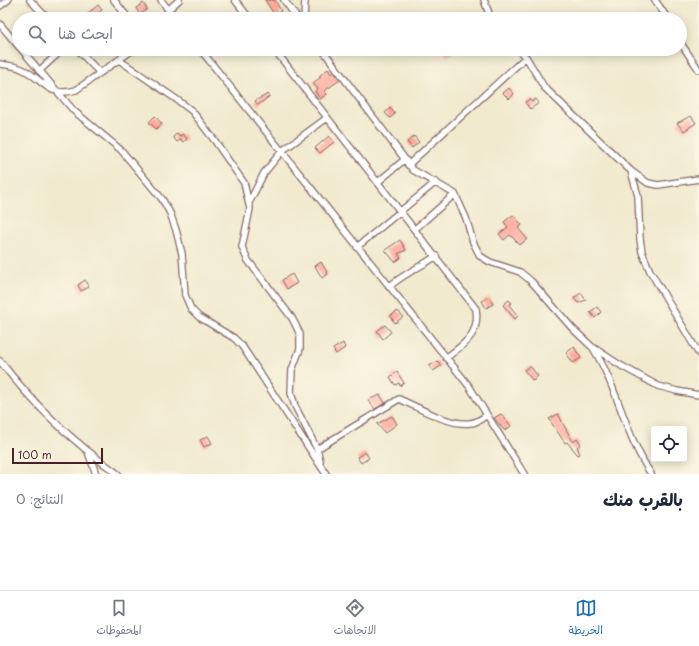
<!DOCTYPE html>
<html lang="ar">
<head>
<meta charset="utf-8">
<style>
	:root { --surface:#fff; --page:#f2f2f3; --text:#1f2937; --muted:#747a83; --line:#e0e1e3; --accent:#1f6fb2 }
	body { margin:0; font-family:"Playpen Sans","Playpen Sans Arabic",sans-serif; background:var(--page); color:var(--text); direction:rtl }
	.controls { position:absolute; right:12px; bottom:12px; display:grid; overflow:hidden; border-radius:4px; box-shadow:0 2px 10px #0003 }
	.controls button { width:36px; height:36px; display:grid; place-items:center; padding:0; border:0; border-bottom:1px solid var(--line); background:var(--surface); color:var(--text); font:20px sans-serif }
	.scale { position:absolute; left:12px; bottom:10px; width:91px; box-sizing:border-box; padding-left:4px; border:2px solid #4a1f2b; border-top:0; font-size:11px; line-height:14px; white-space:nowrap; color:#4a1f2b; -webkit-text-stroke:3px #fcf5e5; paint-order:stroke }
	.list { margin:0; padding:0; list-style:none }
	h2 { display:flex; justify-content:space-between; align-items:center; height:52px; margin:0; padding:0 16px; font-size:17px }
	h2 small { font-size:13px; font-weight:400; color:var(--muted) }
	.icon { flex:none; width:22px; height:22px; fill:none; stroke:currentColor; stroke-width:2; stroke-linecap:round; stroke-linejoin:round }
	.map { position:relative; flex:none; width:699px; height:474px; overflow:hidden; direction:ltr }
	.search { position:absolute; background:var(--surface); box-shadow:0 2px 10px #0003; left:12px; right:12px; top:12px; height:44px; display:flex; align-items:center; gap:10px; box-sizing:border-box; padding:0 14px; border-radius:22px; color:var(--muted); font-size:15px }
	.sheet { height:116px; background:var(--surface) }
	nav { display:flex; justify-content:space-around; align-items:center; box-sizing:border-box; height:56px; border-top:1px solid var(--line); background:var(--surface); font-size:11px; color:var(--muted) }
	nav a { display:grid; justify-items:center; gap:2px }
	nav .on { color:var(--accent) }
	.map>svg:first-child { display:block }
</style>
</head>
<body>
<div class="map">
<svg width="699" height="474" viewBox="0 0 699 474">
	<rect width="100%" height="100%" fill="#fcf5e5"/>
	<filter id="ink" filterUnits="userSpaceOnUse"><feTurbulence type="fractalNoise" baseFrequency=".025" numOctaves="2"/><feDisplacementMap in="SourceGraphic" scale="8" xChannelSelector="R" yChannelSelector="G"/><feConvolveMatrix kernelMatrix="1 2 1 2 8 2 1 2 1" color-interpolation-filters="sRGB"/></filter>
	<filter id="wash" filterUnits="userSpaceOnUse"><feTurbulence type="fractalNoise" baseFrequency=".012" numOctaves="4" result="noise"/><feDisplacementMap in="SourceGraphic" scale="16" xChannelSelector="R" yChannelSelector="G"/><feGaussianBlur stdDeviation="0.9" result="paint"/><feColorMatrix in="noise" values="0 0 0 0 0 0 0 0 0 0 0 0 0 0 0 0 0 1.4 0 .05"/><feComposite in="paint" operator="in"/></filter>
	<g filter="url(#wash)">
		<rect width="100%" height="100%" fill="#f1eacf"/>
		<g id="blocks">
			<path fill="#fea69a" d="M265 0H275L281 11 279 12 283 19H277Z
				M143 3 147 9 140 15 136 8Z
				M98 5 102 10 91 19 87 14Z
				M440 49H451L454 52 448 57Z
				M328 69 331 74 334 72 340 80 324 91 327 94 320 99 315 91 318 89 313 83 321 77 319 76Z
				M509 88 514 94 509 99 503 93Z
				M268 94 270 96 258 105 255 101Z
				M530 99 532 102 536 99 539 103 530 109 525 102Z
				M390 108 395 114 390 118 385 113Z
				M155 116 162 124 156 129 149 122Z
				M691 116 696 123 684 131 677 123Z
				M177 133 180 136 183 134 187 139 183 142 181 139 177 142 173 137Z
				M329 136 334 142 320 153 315 148Z
				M414 136 419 142 412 148 407 142Z
				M513 215 522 225 518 228 527 239 520 245 510 235 504 240 499 234 508 227 504 222Z
				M400 240 406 250 398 254 401 258 395 262 385 250Z
				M321 262 328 274 322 278 315 266Z
				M292 274 297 283 287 289 282 280Z
				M85 280 89 287 81 291 78 285Z
				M581 293 586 300 578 303 574 298Z
				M489 297 493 304 486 308 482 301Z
				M509 300 512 303 509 305 518 316 515 319 503 305Z
				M597 307 601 312 595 318 590 312Z
				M398 311 403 317 395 323 390 316Z
				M385 325 391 332 383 339 377 331Z
				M343 343 345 348 336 354 333 349Z
				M574 347 581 358 573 363 566 353Z
				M438 361 441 366 433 371 429 366Z
				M530 366 538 376 533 381 524 370Z
				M397 372 404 383 400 386 399 383 395 385 390 377Z
				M380 395 385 403 375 409 368 400Z
				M501 414 511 426 505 431 494 418Z
				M558 414 573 442 577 439 581 444 577 447 580 454 578 455 567 442 565 443 549 419Z
				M392 416 397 424 385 433 377 424Z
				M208 436 212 443 204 447 200 440Z
				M365 452 369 458 361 463 357 457Z"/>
		</g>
	</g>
	<g filter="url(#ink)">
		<use href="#blocks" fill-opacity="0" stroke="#846664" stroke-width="1"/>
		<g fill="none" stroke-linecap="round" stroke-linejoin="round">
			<defs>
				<path id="street" d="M30 0 48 19
					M114 0 129 19
					M161 0 175 19
					M235 0 250 19
					M284 0 298 19
					M484 0 491 19
					M655 0 668 19
					M0 6 8 0
					M164 19 168 10 179 0
					M304 19 305 0
					M0 24 19 47
					M680 42 699 70
					M21 49 74 111 121 150 162 199 170 213 176 230 182 254 185 295 191 309 199 317 234 338 242 346 326 474
					M77 49 100 73
					M200 49 469 386 524 474
					M274 49 476 309C480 335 464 344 446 358
					M322 49 413 170 455 194 466 218 473 242 480 256 490 262 520 272 531 281 572 328 591 346 620 365 658 386 677 391 699 395
					M517 49 526 57 544 87 631 171 648 183 658 185 699 179
					M119 60 176 99 192 111 215 141 244 183 250 209 242 247 247 259 292 318 300 334V349L292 370 291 393 295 406 317 449 320 461
					M0 64C8 65 17 66 24 70 44 80 48 98 76 90L134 49
					M39 71 63 49
					M408 165 526 57
					M631 171 638 196 640 239 642 252 650 271 699 354
					M378 182 404 160
					M250 201 264 173 282 151 327 118
					M415 229 455 194
					M357 247 436 182
					M389 287C403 274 421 267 436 256
					M593 348C618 388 625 435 651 474
					M0 361C33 404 73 442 118 474
					M317 449 399 399C418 407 449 426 470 423 477 423 482 418 487 415
					M88 452 96 474"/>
			</defs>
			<use href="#street" stroke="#846664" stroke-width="8"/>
			<use href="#street" stroke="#fff" stroke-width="5.5"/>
		</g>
	</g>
</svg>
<div class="controls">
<button><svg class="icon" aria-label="locate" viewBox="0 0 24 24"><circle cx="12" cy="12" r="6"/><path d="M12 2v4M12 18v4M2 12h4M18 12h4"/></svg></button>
</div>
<div class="scale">100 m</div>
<div class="search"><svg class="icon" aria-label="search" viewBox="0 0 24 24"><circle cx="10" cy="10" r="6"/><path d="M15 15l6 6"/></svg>ابحث هنا</div>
</div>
<section class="sheet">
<h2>بالقرب منك<small>النتائج: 0</small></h2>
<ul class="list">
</ul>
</section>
<nav>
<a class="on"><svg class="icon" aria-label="map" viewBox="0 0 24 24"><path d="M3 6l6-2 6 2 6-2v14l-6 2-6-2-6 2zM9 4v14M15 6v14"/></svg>الخريطة</a>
<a><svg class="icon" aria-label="directions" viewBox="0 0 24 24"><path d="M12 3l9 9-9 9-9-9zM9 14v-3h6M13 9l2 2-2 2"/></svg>الاتجاهات</a>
<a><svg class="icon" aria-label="saved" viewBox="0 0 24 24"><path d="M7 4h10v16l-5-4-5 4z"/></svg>المحفوظات</a>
</nav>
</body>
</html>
